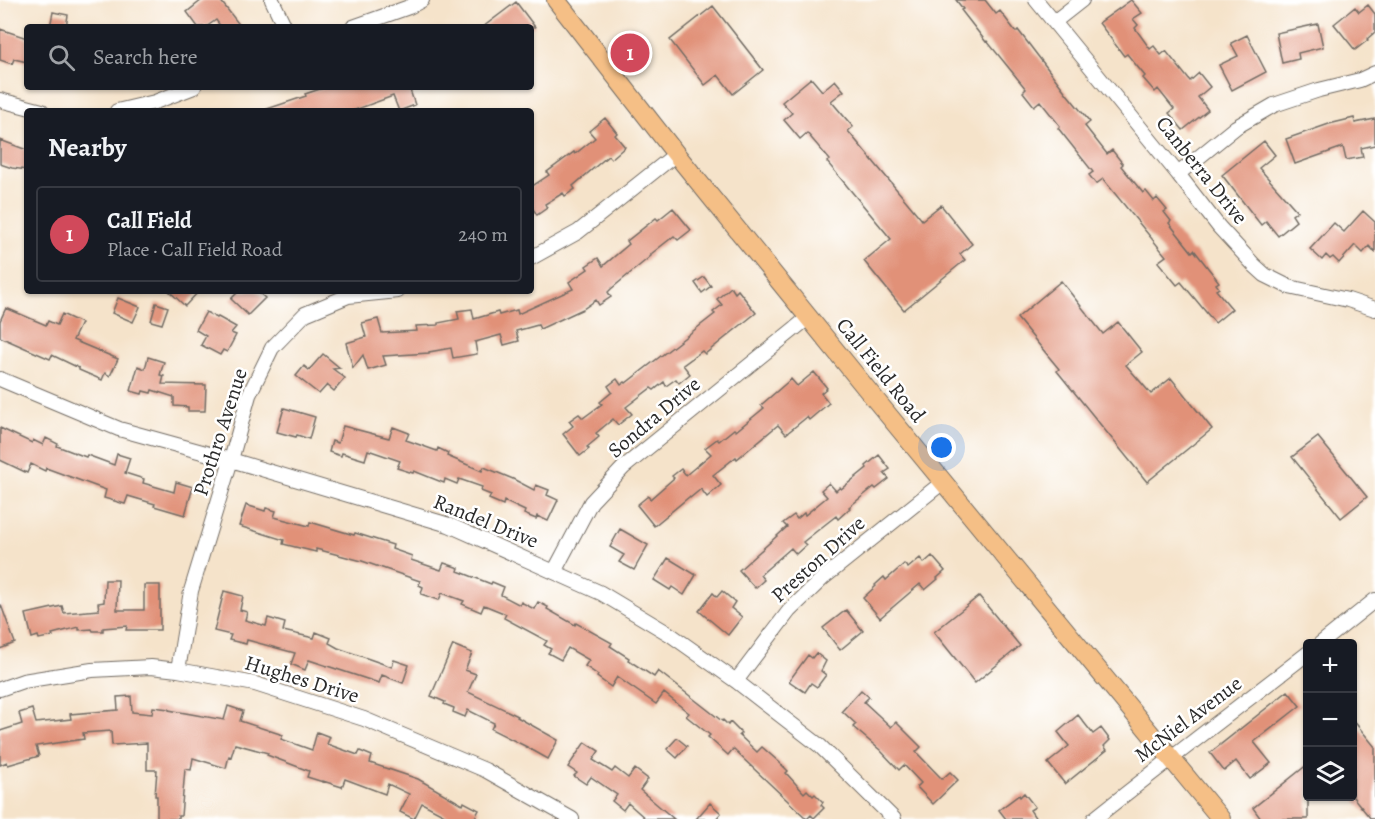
<!DOCTYPE html>
<html lang="en">
<head>
<meta charset="utf-8">
<style>
	:root { --surface:#171b24; --page:#20242c; --text:#f1f3f6; --muted:#9ea1a6; --line:#363941; --accent:#d1495b }
	body { margin:0; font-family:Alegreya,serif; background:var(--page); color:var(--text) }
	.controls { position:absolute; right:18px; bottom:18px; display:grid; overflow:hidden; border-radius:6px; box-shadow:0 2px 4px #0004 }
	.controls button { width:54px; height:54px; display:grid; place-items:center; padding:0; border:0; border-bottom:2px solid var(--line); background:var(--surface); color:var(--text); font:30px sans-serif }
	.you { position:absolute; left:942px; top:448px; width:21px; height:21px; margin:-15px; border:4px solid #fff; border-radius:50%; background:#1a73e8; box-shadow:0 0 0 9px #1a73e833 }
	.badge { display:grid; place-items:center; width:39px; height:39px; border-radius:50%; background:var(--accent); color:#fff; font-size:20px; font-weight:700 }
	.pin { position:absolute; translate:-50% -50%; border:3px solid #fff; box-shadow:0 2px 6px #0006 }
	.list { margin:0; padding:0; list-style:none }
	h2 { display:flex; justify-content:space-between; align-items:center; height:78px; margin:0; padding:0 24px; font-size:26px }
	h2 small { font-size:20px; font-weight:400; color:var(--muted) }
	.list li { display:grid; grid-template-columns:39px 1fr auto; gap:18px; align-items:center; box-sizing:border-box; height:96px; margin:0 12px 12px; padding:0 12px; border:2px solid var(--line); border-radius:6px }
	.list b { display:block; font-size:22px; white-space:nowrap }
	.list p { margin:0; font-size:20px; white-space:nowrap; color:var(--muted) }
	.list em { font-size:20px; font-style:normal; color:var(--muted) }
	.icon { flex:none; width:33px; height:33px; fill:none; stroke:currentColor; stroke-width:2; stroke-linecap:round; stroke-linejoin:round }
	.map { position:relative; flex:none; width:1375px; height:819px; overflow:hidden }
	.search { position:absolute; background:var(--surface); box-shadow:0 2px 4px #0004; left:24px; top:24px; width:510px; height:66px; display:flex; align-items:center; gap:15px; box-sizing:border-box; padding:0 21px; border-radius:6px; color:var(--muted); font-size:22px }
	.panel { position:absolute; background:var(--surface); box-shadow:0 2px 4px #0004; left:24px; top:108px; width:510px; height:186px; border-radius:6px }
	.map>svg:first-child { display:block }
</style>
</head>
<body>
<div class="map">
<svg width="1375" height="819" viewBox="0 0 1375 819">
	<rect width="100%" height="100%" fill="#fff"/>
	<filter id="ink" filterUnits="userSpaceOnUse"><feTurbulence type="fractalNoise" baseFrequency=".0167" numOctaves="2"/><feDisplacementMap in="SourceGraphic" scale="12" xChannelSelector="R" yChannelSelector="G"/><feConvolveMatrix kernelMatrix="1 2 1 2 8 2 1 2 1" color-interpolation-filters="sRGB"/></filter>
	<filter id="wash" filterUnits="userSpaceOnUse"><feTurbulence type="fractalNoise" baseFrequency=".008" numOctaves="4" result="noise"/><feDisplacementMap in="SourceGraphic" scale="24" xChannelSelector="R" yChannelSelector="G"/><feGaussianBlur stdDeviation="1.35" result="paint"/><feColorMatrix in="noise" values="0 0 0 0 0 0 0 0 0 0 0 0 0 0 0 0 0 1.4 0 .05"/><feComposite in="paint" operator="in"/></filter>
	<g filter="url(#wash)">
		<rect width="100%" height="100%" fill="#f5e3ca"/>
		<g id="blocks">
			<path fill="#e19178" d="M202 0H220L241 27H221L216 20 206 27H198L187 12Z
				M956 0H985L996 14 1000 11 1016 32 1018 30 1067 94 1090 122 1085 126 1107 154 1112 150 1123 164 1121 166 1143 193 1146 191 1154 201 1157 198 1167 210 1164 212 1171 221 1169 223 1192 252 1194 250 1219 282 1216 284 1219 288 1216 290 1232 309 1215 323 1181 282 1177 285 1158 262 1166 256 1103 179 1096 184 1089 175 1093 172 1058 128 1060 126 1040 101 1034 106 1023 92 1026 89 987 41 986 42 961 10 963 9Z
				M1131 0 1142 13 1133 19 1138 25 1135 28 1150 49 1154 46 1161 55 1166 51 1190 81 1199 73 1210 87 1198 97 1208 110 1183 130 1169 113 1174 109 1158 89 1155 92 1143 78 1145 76 1127 54 1124 56 1099 23Z
				M516 2 535 27H483Z
				M1368 5 1375 14V32L1367 39 1368 40 1355 50 1334 24 1355 7 1359 12Z
				M713 6 763 70 733 94 718 75 705 85 670 40Z
				M53 12 68 15 66 27H50Z
				M1318 24 1323 47 1298 53 1299 59 1282 63 1276 33Z
				M0 29 27 38V62L14 59 12 64 0 60Z
				M1247 35 1266 72 1232 90 1219 65 1238 56 1231 43Z
				M811 78 822 91 835 80 844 91 831 101 853 127 848 131 922 220 941 205 972 244 960 254 965 260 904 310 864 261 891 239 827 162 830 160 807 133 800 139 784 120 792 113 782 102Z
				M326 87H415V89L410 90 415 105 399 111 393 96 352 111H267V109L306 96 305 94Z
				M605 118 617 133 615 135 625 147 611 159 608 156 573 186 575 189 565 196 563 193 545 204 547 208 537 215 531 206V187L549 175 547 172 574 152 575 154 595 138 589 131Z
				M1354 118 1355 123 1375 119V145L1361 148 1363 157 1346 160 1343 147 1295 164 1286 139 1329 124Z
				M0 140 27 150V170L12 168 0 164Z
				M1264 141 1275 155 1259 168 1297 211 1292 215 1296 221 1278 236 1266 221 1261 225 1222 175Z
				M673 208 691 230 678 240 674 236 651 254V256L611 289 608 292 611 297 599 305 596 300 583 309 540 329 538 325 516 331 519 341 504 345 501 335 475 342 477 354 453 358 451 348 429 352V353L383 356 386 365 368 370 363 355 353 368 346 343 366 337 362 323 378 319 382 333 417 331 416 326 438 325V323L459 319 457 311 472 309 474 319 498 312 499 315 517 310 518 314 573 289 569 282 588 269 586 266 598 258 603 266 629 244 627 241 656 218 658 220Z
				M1363 211 1375 222V252L1369 246 1363 253 1355 245 1339 263 1333 257 1330 259 1326 255 1322 260 1310 249 1334 223 1344 232Z
				M704 277 711 286 702 293 695 283Z
				M1061 281 1103 334 1118 322 1142 352 1126 365 1151 394 1171 378 1212 429 1147 482 1057 371 1059 369 1017 318Z
				M731 287 735 293 738 290 756 313 705 354 702 351 683 365 690 374 679 383 676 379 666 386 664 382 654 390 651 388 626 407 632 414 618 425 613 419 596 433 599 437 587 447 589 449 580 456 563 434 573 426 569 421 579 414 583 418 602 404 600 402 612 392 608 386 617 379 621 385 625 382 626 383 715 314 713 312 722 305 717 299Z
				M169 291H199L185 306Z
				M239 291H257L265 298 248 315 231 299Z
				M118 298 140 307 133 322 112 313Z
				M156 303 168 307 162 324 151 321Z
				M6 308 46 325 48 321 57 325 62 314 81 323 73 340 118 359 110 376 105 373 102 380 79 370V368L52 355 50 359 0 337V321Z
				M206 312 217 318 218 317 236 327 231 333 236 335 227 352 223 350 220 355 201 345 206 336 196 330Z
				M323 354 340 368 333 369 345 378 334 391 327 385 319 394 296 376 304 366 309 370Z
				M148 357 164 362 160 375 164 376 162 384 206 385 205 411H188V407L174 406V397L152 390 151 393 143 391 142 394 131 391 138 366 145 369Z
				M814 372 827 388 821 393 829 403 809 420 807 417 786 434 778 425 737 459 736 457 713 475 721 485 707 497 701 489 690 498 689 497 654 526 637 505 648 496 650 499 674 478 672 476 681 469 686 475 711 454 705 448 717 439 719 441 734 429 736 431 764 408 761 405 791 379 797 386Z
				M284 408 315 417 309 439 297 435 296 437 277 432Z
				M343 426 389 438 393 427 409 433 406 440 437 451 438 448 448 453 447 456 482 471 484 467 513 479 534 490 536 485 549 490 547 495 558 500 548 521 537 516 536 519 524 514 525 511 504 501 503 505 489 499 491 495 481 491 482 487 459 479 457 484 445 479 444 483 414 471 413 473 397 468 400 461 368 450 365 460 342 453 341 456 329 452 332 441 338 443Z
				M0 428 32 443 33 440 43 445 46 438 58 444 57 446 86 457 87 455 114 465 117 454 130 458 125 473 144 479 143 483 174 492 176 482 193 487 185 515 154 506 155 504 128 496 125 504 104 498 106 490 46 468 45 471 31 464 27 473 0 460Z
				M1318 437 1367 497 1341 518 1292 457Z
				M879 455 890 469 884 473 889 479 876 489 874 487 849 507 850 508 838 519 836 516 827 523 803 542 806 545 796 554 791 548 760 575 764 580 755 588 739 570 787 527 783 523 794 515 797 519 804 513 805 515 827 497 821 490 829 483 836 491 840 487 841 489 867 468 866 466Z
				M246 505 265 511 266 508 276 511 274 517 309 526 310 522 354 535 355 533 377 540 393 545 392 549 412 556 411 560 441 570 444 563 459 568 458 571 491 584 492 582 504 587 501 595 520 605 521 602 534 609 538 602 548 607 547 609 575 625 576 623 612 643 610 646 629 658 628 660 654 677 658 671 722 721 723 720 728 725 730 722 741 733 739 735 757 752 762 747 779 762 788 771 786 773 804 793 807 790 813 796 815 794 823 802 821 805 824 808 814 818 811 815 807 819 733 749 728 755 708 737 710 735 686 716 689 713 664 693 656 704 617 677 611 687 597 677 598 675 585 666 589 660 568 648 561 660 548 653 551 649 544 645 547 641 504 618 506 614 484 605 481 612 462 604 464 601 442 593 439 600 421 594 423 587 419 585 420 581 362 561 316 549V552L283 544 284 540 239 526Z
				M620 529 648 545 634 570 619 562 624 555 610 547Z
				M932 556 945 571 937 578 938 579 925 590 920 584 880 618 863 598 876 586 875 585 884 577 886 580 904 564 908 568 920 558 924 563Z
				M668 558 696 575 684 595 672 587 670 590 654 580Z
				M105 580H118L117 610H144V585H160V630H126L127 626 103 628V631H93L92 629 79 630V627L52 634 53 636 39 639 38 636 32 638 26 614 62 606 64 613 99 610 98 603 104 602Z
				M224 591 243 596 240 610 247 612 245 620 266 626 268 618 285 623 283 631 314 638 316 632 331 638 329 643 338 648 392 667 394 660 409 665 403 683 382 675 379 683 309 660 305 670 291 664 295 653 247 640 246 644 229 640 231 635 214 631Z
				M722 591 735 602 731 608 742 617 728 635 699 611 713 593 717 597Z
				M979 596 1020 646 975 683 934 632Z
				M0 605H1L15 643 0 649Z
				M846 610 863 631 840 650 823 628Z
				M453 645 472 653 465 670 476 674 468 692 518 716 517 717 558 740 548 759 525 746 491 729 494 723 468 710 465 717 453 712 454 708 444 704 445 702 431 696Z
				M816 653 826 661 821 671 826 675 817 687 811 683 805 692 789 681 808 655 812 658Z
				M861 690 869 697 864 702 891 727 896 722 921 747 916 752 942 779 950 772 958 780 933 804 917 787 921 783 904 765 899 770 880 750 853 727 856 724 842 711Z
				M1288 691 1300 706 1254 742 1271 763 1250 779 1236 761 1224 771 1210 753Z
				M131 696 132 712 152 714 153 707 169 709V710L224 720 228 706 243 711 240 721 283 735 281 739 312 750 317 732 330 737 327 744 358 755 360 751 372 756 370 763 418 779 463 805 464 802 479 810 474 819H452L422 803 414 819 400 812 409 794 388 784 385 794 345 779 342 787 323 781V782L307 777 309 771 267 755 268 753 235 744 231 757 229 756 226 768 193 758 191 770 185 769 181 816H178V819H157V796H155L157 770H147V743L112 745 111 731 83 733 84 739 36 746 39 756 8 765 7 762 0 765V731L22 724 19 713 32 709 36 723 71 719 70 714 118 710 117 697Z
				M1078 715 1093 734 1101 728 1110 740 1104 746 1107 750 1065 784 1048 763 1069 746 1058 732Z
				M1353 720 1375 747V819H1371L1353 797Z
				M677 738 687 746 677 758 667 749Z
				M585 742 599 751 593 760 612 772 615 768 628 778 635 769 648 779 640 790 674 819H646L628 803 623 810 612 801 617 795 591 777 586 784 574 776 577 773 568 767Z
				M1308 764V819H1261L1253 808Z
				M1024 793 1035 807 1030 810 1036 819H1006L999 810 1019 795 1020 797Z
				M710 803 721 813 716 819H696Z"/>
		</g>
	</g>
	<g filter="url(#ink)">
		<use href="#blocks" fill-opacity="0" stroke="#726b63" stroke-width="1.5"/>
		<g fill="none" stroke-linecap="round" stroke-linejoin="round">
			<defs>
				<path id="minor" d="M272 0 285 27
					M1036 0 1178 174 1219 227 1254 265 1265 275 1289 287 1348 300 1375 309
					M1054 22 1082 0
					M353 27 409 7 422 0
					M0 100 42 111
					M117 111 155 102 194 87
					M1178 174 1236 127 1274 105 1319 90 1360 80 1375 73
					M531 258 578 232 676 154
					M0 379 119 429 231 460 449 525 601 593 671 635 736 681 820 746 894 819
					M554 572 591 502 624 467 809 317
					M1320 644 1375 600
					M178 670 191 591 231 460 249 395 272 348 305 314 348 296 398 291
					M736 681 789 611 823 578 943 482
					M0 689 23 681 92 670 151 667 178 670 255 684 364 719 485 770 572 819
					M1094 819C1164 763 1236 709 1308 653"/>
				<path id="major" d="M556 0 676 154 870 393 1221 819"/>
			</defs>
			<use href="#minor" stroke="#726b63" stroke-width="16"/>
			<use href="#major" stroke="#726b63" stroke-width="20"/>
			<use href="#minor" stroke="#fff" stroke-width="14"/>
			<use href="#major" stroke="#f5bf86" stroke-width="18"/>
		</g>
	</g>
	<g text-anchor="middle" stroke-width="5" stroke-linejoin="round" paint-order="stroke">
		<g font-size="21" fill="#2b2b2b" stroke="#fff">
			<text transform="translate(1202 170) rotate(51)" y="7">Canberra Drive</text>
			<text transform="translate(881 370) rotate(51)" y="7">Call Field Road</text>
			<text transform="translate(654 417) rotate(-40)" y="7">Sondra Drive</text>
			<text transform="translate(220 432) rotate(-72)" y="7">Prothro Avenue</text>
			<text transform="translate(486 521) rotate(22)" y="7">Randel Drive</text>
			<text transform="translate(818 559) rotate(-42)" y="7">Preston Drive</text>
			<text transform="translate(302 679) rotate(17)" y="7">Hughes Drive</text>
			<text transform="translate(1188 719) rotate(-37)" y="7">McNiel Avenue</text>
		</g>
	</g>
</svg>
<div class="controls">
<button>+</button>
<button>−</button>
<button><svg class="icon" aria-label="layers" viewBox="0 0 24 24"><path d="M12 4l9 5-9 5-9-5zM3 14l9 5 9-5"/></svg></button>
</div>
<div class="you"></div>
<div class="pin badge" style="left:630px;top:53px">1</div>
<div class="search"><svg class="icon" aria-label="search" viewBox="0 0 24 24"><circle cx="10" cy="10" r="6"/><path d="M15 15l6 6"/></svg>Search here</div>
<section class="panel">
<h2>Nearby<small></small></h2>
<ul class="list">
<li><span class="badge">1</span><div><b>Call Field</b><p>Place · Call Field Road</p></div><em>240 m</em></li>
</ul>
</section>
</div>
</body>
</html>
